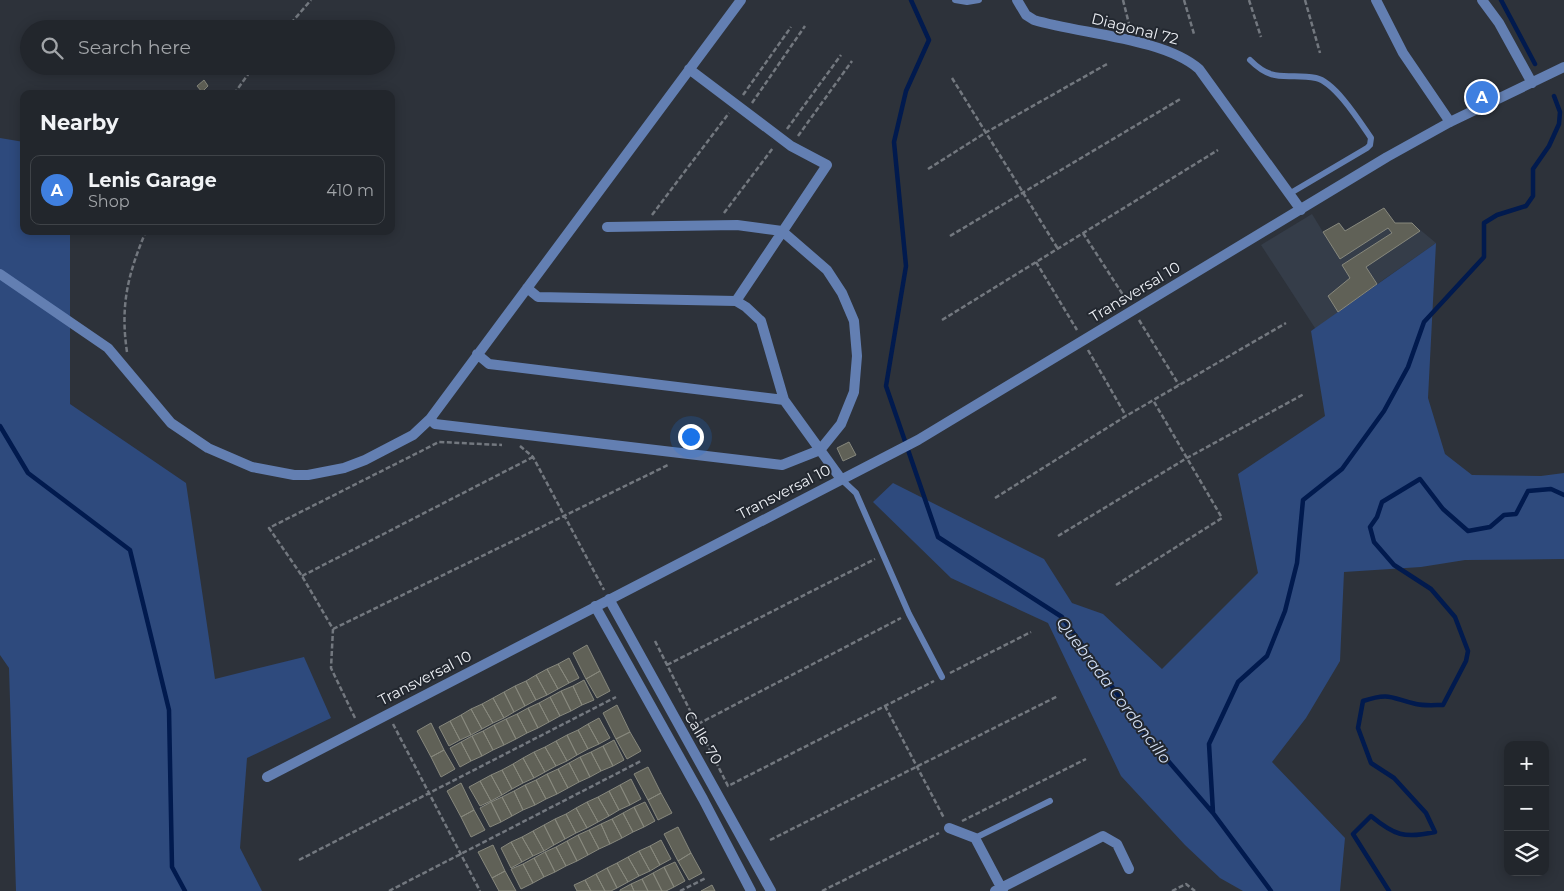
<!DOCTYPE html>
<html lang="en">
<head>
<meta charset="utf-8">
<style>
	:root { --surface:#22262c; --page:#2e3238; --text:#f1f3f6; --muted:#a2a5a9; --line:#3f4348; --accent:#bac045 }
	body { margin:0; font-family:Montserrat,sans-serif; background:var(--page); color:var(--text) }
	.controls { position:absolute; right:15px; bottom:15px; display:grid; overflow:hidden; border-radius:10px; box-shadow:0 2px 12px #0003 }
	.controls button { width:45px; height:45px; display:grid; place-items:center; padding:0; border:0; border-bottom:1px solid var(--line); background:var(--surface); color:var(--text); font:25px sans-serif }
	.you { position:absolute; left:690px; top:436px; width:18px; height:18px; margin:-12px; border:4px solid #fff; border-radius:50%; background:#1a73e8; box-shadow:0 0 0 8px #1a73e833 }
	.badge { display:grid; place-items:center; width:32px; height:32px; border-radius:50%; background:var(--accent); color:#fff; font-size:16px; font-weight:700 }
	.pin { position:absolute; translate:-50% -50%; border:2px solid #fff; box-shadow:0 1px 5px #0006 }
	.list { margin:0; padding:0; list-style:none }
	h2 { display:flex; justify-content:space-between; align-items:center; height:65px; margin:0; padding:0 20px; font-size:21px }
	h2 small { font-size:16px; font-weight:400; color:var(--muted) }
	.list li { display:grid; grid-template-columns:32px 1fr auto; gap:15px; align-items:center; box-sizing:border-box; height:70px; margin:0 10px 10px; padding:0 10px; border:1px solid var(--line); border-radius:10px }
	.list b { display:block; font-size:19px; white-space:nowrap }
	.list p { margin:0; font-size:16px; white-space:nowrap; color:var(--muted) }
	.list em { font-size:16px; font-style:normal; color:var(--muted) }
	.icon { flex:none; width:28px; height:28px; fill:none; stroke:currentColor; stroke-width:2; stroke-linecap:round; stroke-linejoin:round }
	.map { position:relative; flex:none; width:1564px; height:891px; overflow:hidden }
	.search { position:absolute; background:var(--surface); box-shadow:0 2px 12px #0003; left:20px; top:20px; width:375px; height:55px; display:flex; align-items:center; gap:12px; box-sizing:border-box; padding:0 18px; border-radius:28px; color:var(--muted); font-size:19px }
	.panel { position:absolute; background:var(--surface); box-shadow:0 2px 12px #0003; left:20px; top:90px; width:375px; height:145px; border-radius:10px }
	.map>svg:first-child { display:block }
</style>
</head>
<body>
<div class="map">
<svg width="1564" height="891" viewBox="0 0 1564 891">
	<rect width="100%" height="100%" fill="#2d323a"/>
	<path fill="#353d49" d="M1384 208 1395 223H1412L1436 243 1360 296 1326 345 1261 245 1312 214 1323 232 1339 223 1346 230Z"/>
	<path fill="#2e4a7d" d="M0 138 24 142V231H70V404L186 483 215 679 304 657 331 718 247 758 240 848 262 891H16L9 668 0 655Z
		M1436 243 1428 398 1445 454 1472 475 1541 476 1564 473V559L1465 560 1421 567 1344 572 1340 661 1306 718 1272 762 1345 838 1340 891H1243L1220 878 1185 845 1121 776 1048 623 951 578 873 502 893 483 1044 559 1072 603 1103 614 1162 669 1258 573 1238 474 1325 416 1311 331Z"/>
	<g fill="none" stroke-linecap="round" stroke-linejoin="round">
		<path stroke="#011a4e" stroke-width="4.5" d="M911 0 929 40 906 91 894 142 906 266 886 386 938 537 1062 617 1151 741 1213 813 1271 891
			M1501 0 1535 64
			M0 426 28 473 130 550 169 710 172 867 185 891
			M1213 812 1209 744 1238 682 1267 656 1285 611 1297 563 1303 500 1342 469 1384 411 1408 367 1424 322 1484 257V223L1497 215 1526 206 1533 196V169L1549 146 1559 124 1560 112 1554 96
			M1389 891 1353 834 1371 816C1394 835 1404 839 1435 832L1426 813 1404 789 1394 778 1371 763 1358 728 1363 701C1390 692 1391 698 1416 704 1424 706 1435 705 1443 705L1466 661 1468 651 1455 617 1431 589 1394 565 1374 542 1370 527 1377 517 1382 502 1420 479 1443 509 1468 531 1490 527 1504 515 1516 514 1528 491 1551 489 1564 495"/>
	</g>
	<path fill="#606157" stroke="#87887d" d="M204 80 208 86 202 92 197 86Z
		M1384 208 1395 223H1412L1420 231 1366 267 1377 284 1338 312 1328 296 1350 278 1342 265 1392 233 1388 228 1340 259 1323 232 1339 223 1345 231Z
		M849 442 856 455 843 461 837 448Z
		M587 645 600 671 586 679 573 653Z
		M569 658 579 678 569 683 558 664Z
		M558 664 569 683 558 689 547 669Z
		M547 669 558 689 547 695 536 675Z
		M600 671 610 691 597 698 586 679Z
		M536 675 547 695 536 700 526 681Z
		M584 680 594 700 582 705 573 686Z
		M526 681 536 700 525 706 515 686Z
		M515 686 525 706 514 712 504 692Z
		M573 686 582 705 571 711 561 691Z
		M561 691 571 711 560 716 550 697Z
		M504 692 514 712 504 718 493 698Z
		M550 697 560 716 549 722 539 703Z
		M493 698 504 718 493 723 482 704Z
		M539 703 549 722 538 728 528 708Z
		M482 704 493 723 482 729 471 709Z
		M617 705 630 732 616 739 603 713Z
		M528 708 538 728 527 733 517 714Z
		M471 709 482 729 471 735 461 715Z
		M517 714 527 733 516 739 506 719Z
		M461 715 471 735 460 740 450 721Z
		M599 718 610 738 599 744 588 724Z
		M506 719 516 739 504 745 494 725Z
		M450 721 460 740 449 746 439 727Z
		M431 723 444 750 431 757 417 731Z
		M588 724 599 744 588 749 578 730Z
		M494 725 504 745 493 750 483 731Z
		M578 730 588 749 577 755 567 735Z
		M483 731 493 750 482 756 472 736Z
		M630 732 641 751 627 759 616 739Z
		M567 735 577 755 567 761 556 741Z
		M472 736 482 756 471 761 461 742Z
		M614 740 624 760 613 766 603 746Z
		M556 741 567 761 556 766 545 747Z
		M461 742 471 761 460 767 450 748Z
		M603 746 613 766 601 771 591 752Z
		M545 747 556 766 545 772 534 752Z
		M444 750 455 769 441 777 431 757Z
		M534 752 545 772 534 778 523 758Z
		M591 752 601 771 590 777 580 757Z
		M580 757 590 777 579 782 569 763Z
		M523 758 534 778 523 783 513 764Z
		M569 763 579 782 568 788 558 769Z
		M513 764 523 783 512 789 502 770Z
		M648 767 661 793 648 800 634 774Z
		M558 769 568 788 557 794 547 774Z
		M502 770 512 789 502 795 491 775Z
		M547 774 557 794 546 799 536 780Z
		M491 775 502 795 491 801 480 781Z
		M631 779 641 799 630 805 620 785Z
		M536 780 546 799 535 805 525 785Z
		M480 781 491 801 480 806 469 787Z
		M461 783 474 810 461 817 447 791Z
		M525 785 535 805 523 810 514 791Z
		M620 785 630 805 619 810 609 791Z
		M514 791 523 810 512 816 502 797Z
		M609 791 619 810 609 816 598 797Z
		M661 793 672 813 658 820 648 800Z
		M502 797 512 816 501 822 491 802Z
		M598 797 609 816 598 822 587 802Z
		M491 802 501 822 490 827 480 808Z
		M587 802 598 822 587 828 576 808Z
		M645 802 655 821 644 827 634 807Z
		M634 807 644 827 633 832 623 813Z
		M576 808 587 828 576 833 566 814Z
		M474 810 485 830 471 837 461 817Z
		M623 813 633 832 622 838 612 819Z
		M566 814 576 833 565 839 555 819Z
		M555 819 565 839 554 845 544 825Z
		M612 819 622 838 610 844 601 824Z
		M601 824 610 844 599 849 589 830Z
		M544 825 554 845 544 851 533 831Z
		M678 827 691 853 678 861 664 834Z
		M589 830 599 849 588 855 578 835Z
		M533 831 544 851 533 856 522 837Z
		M578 835 588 855 577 861 567 841Z
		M522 837 533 856 522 862 511 842Z
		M661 840 671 859 660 865 650 846Z
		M567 841 577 861 566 866 556 847Z
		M511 842 522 862 511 868 501 848Z
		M493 845 505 871 492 878 478 852Z
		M650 846 660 865 650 871 639 851Z
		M556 847 566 866 555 872 545 852Z
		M639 851 650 871 639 876 628 857Z
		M545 852 555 872 544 877 534 858Z
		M691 853 702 873 689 880 678 861Z
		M628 857 639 876 628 882 617 863Z
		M534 858 544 877 533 883 523 864Z
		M675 862 685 881 674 887 664 867Z
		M617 863 628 882 617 888 607 868Z
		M523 864 533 883 521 889 511 869Z
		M664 867 674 887 666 891H662L653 873Z
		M607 868 617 888 611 891H605L596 874Z
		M505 871 516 891H499L492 878Z
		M653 873 662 891H648L642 879Z
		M596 874 605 891H591L585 880Z
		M642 879 648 891H634L631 884Z
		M585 880 591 891H577L574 885Z
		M631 884 634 891H620V890Z
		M712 885 715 891H701Z"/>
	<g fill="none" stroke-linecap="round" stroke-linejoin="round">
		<path stroke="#73787f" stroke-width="2.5" stroke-dasharray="5 2.5" stroke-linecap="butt" d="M1123 0 1130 28
			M1184 0 1194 34
			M1249 0 1261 37
			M1305 0 1320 53
			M286 29 311 0
			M952 78 1058 249
			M234 94 254 66
			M743 95 791 27
			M752 103 805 26
			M787 129 841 55
			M798 136 852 61
			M928 169 985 133 1107 64
			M724 213 773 148
			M652 215 729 113
			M1083 233 1127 301
			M950 236 1182 98
			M1036 262 1077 330
			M942 320 1218 150
			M1139 320 1179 385
			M1088 350 1126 416
			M127 352C120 305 128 274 146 231
			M520 446 533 457 604 590
			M995 498 1126 416 1286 323
			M1058 536 1187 458 1304 394
			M302 576 533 457
			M1116 585 1222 518 1153 400
			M333 629 668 465
			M655 641 728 786 934 681
			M667 665 875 559
			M950 673 1031 632
			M885 706 944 818
			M355 718 331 668 333 629 302 576 269 528 439 442 502 445
			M393 724 480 891
			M698 724 901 618
			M962 821 1086 759
			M770 840 1058 696
			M299 860 616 697
			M389 891 641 761
			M680 891 706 878
			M822 891 939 833
			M1172 891 1186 884 1195 891"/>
		<path stroke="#637fb2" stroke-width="6" d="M955 0 967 2 979 0
			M1250 60C1275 85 1287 72 1316 78 1335 82 1360 122 1371 138L1370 145 1367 148 1289 194
			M841 479 856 493 909 614 942 677
			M975 838 1050 801"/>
		<path stroke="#637fb2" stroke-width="10" d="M1017 0 1026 15 1034 20C1081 34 1164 38 1199 69L1301 210
			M1376 0 1403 53 1450 122
			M1482 0 1499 23 1532 83
			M689 69 791 146 827 165 736 301
			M0 274 108 348 171 423 208 448 252 467 294 475H308L344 468 365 460 413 435 430 419 741 0
			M527 288 538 297 736 301 746 307 761 321 784 400 841 479
			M477 354 489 364 784 400
			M430 419 435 424 782 465 820 450 841 424 854 392 857 356 854 321 842 293 827 270 782 231 737 225 607 227
			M609 599 771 891
			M595 606 703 799 751 891
			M267 777 918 440 1387 157 1450 122 1564 67
			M949 828 975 838 1003 891
			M995 891 1103 836 1117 844 1129 869"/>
	</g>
	<g text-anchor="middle" stroke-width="4" stroke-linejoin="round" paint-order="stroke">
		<g font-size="15" fill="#eceff4" stroke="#232830">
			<text transform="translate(1135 29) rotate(14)" y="5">Diagonal 72</text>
			<text transform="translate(1135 292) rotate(-31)" y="5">Transversal 10</text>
			<text transform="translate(784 492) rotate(-27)" y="5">Transversal 10</text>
			<text transform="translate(425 678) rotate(-27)" y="5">Transversal 10</text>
			<text transform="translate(703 738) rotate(59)" y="5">Calle 70</text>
		</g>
		<g font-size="16" font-style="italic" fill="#d3dff4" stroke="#232830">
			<text transform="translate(1114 690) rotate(53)" y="6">Quebrada Cordoncillo</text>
		</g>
	</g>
</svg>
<div class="controls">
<button>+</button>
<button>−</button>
<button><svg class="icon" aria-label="layers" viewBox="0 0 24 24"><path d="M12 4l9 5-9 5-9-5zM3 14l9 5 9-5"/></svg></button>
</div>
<div class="you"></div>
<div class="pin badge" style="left:1482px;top:97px;background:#3f7fe0">A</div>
<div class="search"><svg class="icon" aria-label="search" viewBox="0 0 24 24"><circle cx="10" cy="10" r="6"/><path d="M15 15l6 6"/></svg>Search here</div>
<section class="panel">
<h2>Nearby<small></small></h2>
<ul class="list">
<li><span class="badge" style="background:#3f7fe0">A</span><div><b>Lenis Garage</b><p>Shop</p></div><em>410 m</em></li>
</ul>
</section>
</div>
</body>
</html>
